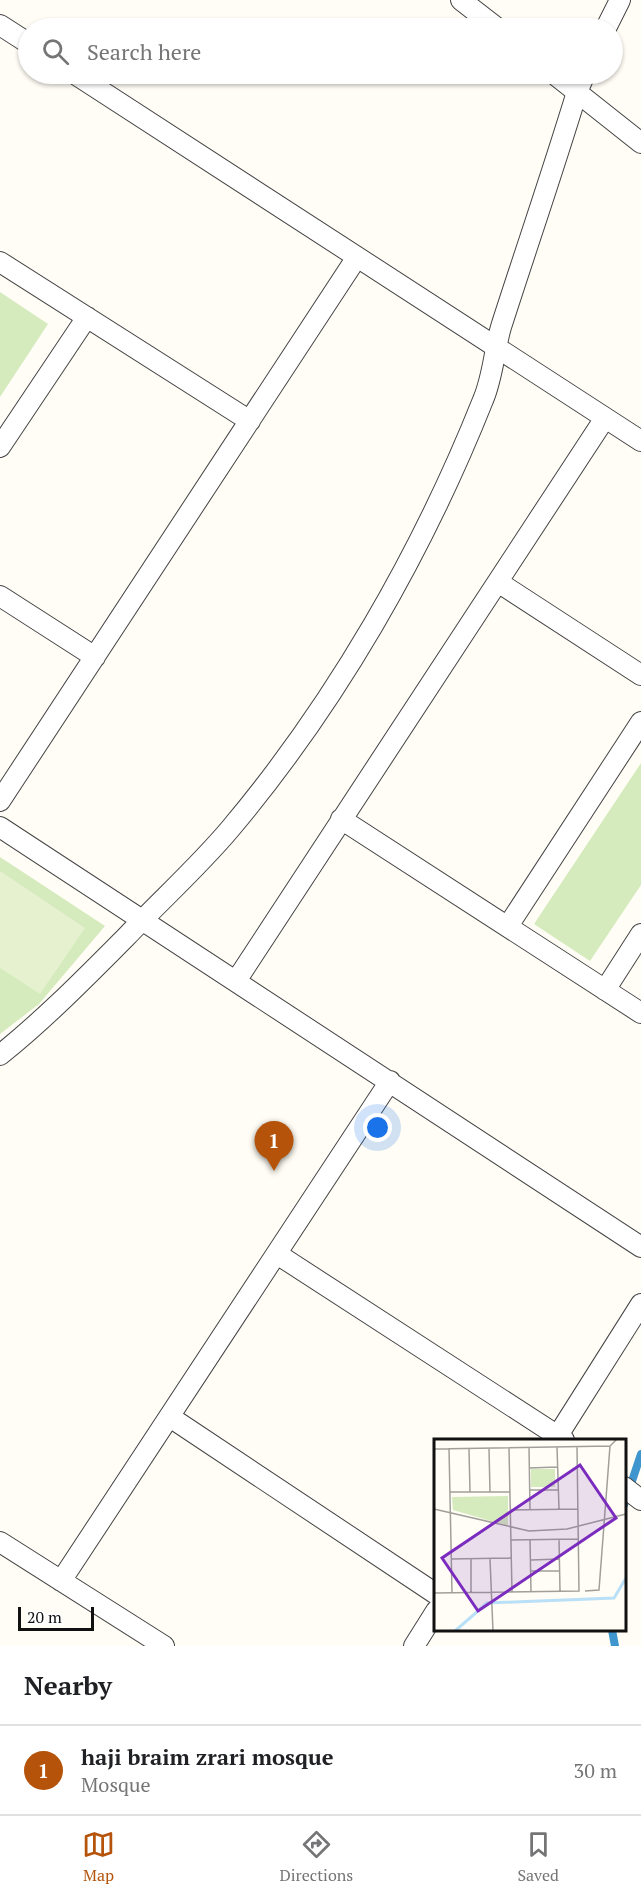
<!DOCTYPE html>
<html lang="en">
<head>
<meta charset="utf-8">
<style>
	:root { --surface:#fff; --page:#f6f6f6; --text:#202124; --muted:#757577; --line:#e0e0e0; --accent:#b45309 }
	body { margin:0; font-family:"PT Serif",serif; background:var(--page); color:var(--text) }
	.scale { position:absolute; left:18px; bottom:15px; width:76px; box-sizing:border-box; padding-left:6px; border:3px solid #111; border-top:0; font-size:16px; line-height:21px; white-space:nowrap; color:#111; -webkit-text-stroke:4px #fff; paint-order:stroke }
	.you { position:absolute; left:378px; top:1128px; width:21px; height:21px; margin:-15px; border:4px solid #fff; border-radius:50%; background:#1a73e8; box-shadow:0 0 0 9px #1a73e833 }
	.badge { display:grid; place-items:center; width:39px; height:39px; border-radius:50%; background:var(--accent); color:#fff; font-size:20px; font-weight:700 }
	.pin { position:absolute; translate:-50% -50px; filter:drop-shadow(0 2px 3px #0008) }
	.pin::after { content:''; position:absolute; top:32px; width:21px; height:18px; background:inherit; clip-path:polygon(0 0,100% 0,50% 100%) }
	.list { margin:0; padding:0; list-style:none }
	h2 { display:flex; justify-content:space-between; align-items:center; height:78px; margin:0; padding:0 24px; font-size:26px }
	h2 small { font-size:20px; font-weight:400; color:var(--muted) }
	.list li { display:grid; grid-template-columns:39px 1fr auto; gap:18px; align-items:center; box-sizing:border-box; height:90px; padding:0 24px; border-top:2px solid var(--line) }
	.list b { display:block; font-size:22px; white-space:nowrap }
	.list p { margin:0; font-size:20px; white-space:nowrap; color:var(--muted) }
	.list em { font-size:20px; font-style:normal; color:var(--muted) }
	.icon { flex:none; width:33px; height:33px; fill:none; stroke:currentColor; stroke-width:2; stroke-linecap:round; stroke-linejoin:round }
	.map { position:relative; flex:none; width:641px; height:1646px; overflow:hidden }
	.search { position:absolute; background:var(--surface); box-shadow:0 2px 4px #0004; left:18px; right:18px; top:18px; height:66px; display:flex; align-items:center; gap:15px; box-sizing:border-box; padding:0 21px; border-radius:33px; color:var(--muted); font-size:22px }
	.sheet { height:168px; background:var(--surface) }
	nav { display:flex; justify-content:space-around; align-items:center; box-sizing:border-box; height:84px; border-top:2px solid var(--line); background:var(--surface); font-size:16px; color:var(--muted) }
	nav a { display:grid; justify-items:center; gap:3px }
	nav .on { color:var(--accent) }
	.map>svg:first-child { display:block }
</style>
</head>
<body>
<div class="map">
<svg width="641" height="1646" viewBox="0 0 641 1646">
	<rect width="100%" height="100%" fill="#fffdf5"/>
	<path fill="#d5ebbd" d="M0 292 48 324 0 397Z
		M641 763V885L590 961 534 924Z
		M0 857 105 926 39 1004 0 1034Z"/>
	<path fill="#e6f2cf" d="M0 871 85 928 40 994 0 968Z"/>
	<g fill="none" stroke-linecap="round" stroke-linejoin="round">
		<path stroke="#3f96cf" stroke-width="8" d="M624 1505 641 1454
			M612 1630 615 1646"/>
		<defs>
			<path id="street" d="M461 0 497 28
				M0 25 28 43
				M606 28 620 0
				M75 74 641 441
				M554 74 641 143
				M0 262 250 421
				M0 447 87 317
				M498 582 641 675
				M0 596 95 657
				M0 801 357 257
				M341 819 641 1013
				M0 827 641 1247
				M508 926 641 722
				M236 981 605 418
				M605 990 641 934
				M0 1055C45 1019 85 978 126 937 160 901 198 867 230 829 336 703 422 553 483 400 493 377 494 351 501 327 526 249 553 171 577 92L585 74
				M277 1254 564 1440
				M170 1417 436 1594
				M555 1440 641 1304
				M624 1487 641 1500
				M0 1542 164 1646
				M61 1581 390 1081
				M414 1646 436 1611"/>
		</defs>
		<use href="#street" stroke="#444" stroke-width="22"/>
		<use href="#street" stroke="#fff" stroke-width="20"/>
	</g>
	<g transform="translate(434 1439)">
		<rect width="192" height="192" fill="#fffdf5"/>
		<path d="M97 30H121V48H97ZM74 57V87L19 71 18 58Z" fill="#d5ebbd"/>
		<path fill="none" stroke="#b9e0f7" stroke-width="3" d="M21 192 53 164 180 159 192 139"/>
		<path fill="none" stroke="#a09f9a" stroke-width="1.5" d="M95 8 96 71M123 8 125 70M15 9 18 154M75 9 78 153M0 10 176 7M35 10 36 53M55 10 56 53M95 29 123 28M96 51H124M16 53H76M0 70 95 92 133 90 192 75M76 71 144 70M125 100 126 152M77 101 144 100M96 101 97 153M17 120 77 119M37 120V153M56 120 59 192M97 121 125 120M97 132H125M151 152 165 151 176 7 183 0M0 154 145 152 143 8"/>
		<path fill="#7b2cbf" fill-opacity="0.15" stroke="#7b2cbf" stroke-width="3" d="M146 26 182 79 44 172 8 119Z"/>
		<rect width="192" height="192" fill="none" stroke="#111" stroke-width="3"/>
	</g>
</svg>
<div class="scale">20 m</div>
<div class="you"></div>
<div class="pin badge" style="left:274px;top:1171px">1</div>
<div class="search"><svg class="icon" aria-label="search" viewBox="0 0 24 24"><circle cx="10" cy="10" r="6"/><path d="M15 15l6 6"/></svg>Search here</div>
</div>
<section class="sheet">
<h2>Nearby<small></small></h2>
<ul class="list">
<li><span class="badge">1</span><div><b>haji braim zrari mosque</b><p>Mosque</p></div><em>30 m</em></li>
</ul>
</section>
<nav>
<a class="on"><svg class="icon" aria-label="map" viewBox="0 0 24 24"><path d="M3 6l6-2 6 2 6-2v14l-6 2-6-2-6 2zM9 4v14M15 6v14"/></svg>Map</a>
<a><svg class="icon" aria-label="directions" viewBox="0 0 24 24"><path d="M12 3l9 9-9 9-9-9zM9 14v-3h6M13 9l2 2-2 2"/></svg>Directions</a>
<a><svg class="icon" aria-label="saved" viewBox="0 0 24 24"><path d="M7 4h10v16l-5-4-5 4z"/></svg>Saved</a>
</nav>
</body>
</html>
